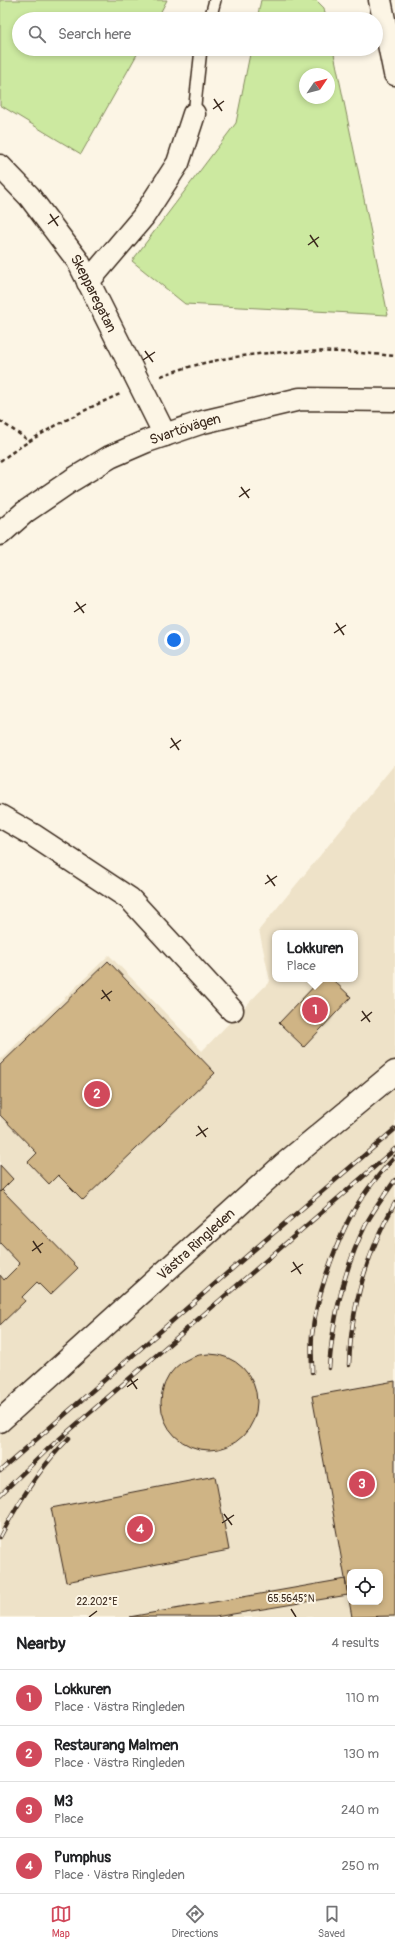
<!DOCTYPE html>
<html lang="en">
<head>
<meta charset="utf-8">
<style>
	:root { --surface:#fff; --page:#f6f6f6; --text:#202124; --muted:#757577; --line:#e0e0e0; --accent:#d1495b }
	body { margin:0; font-family:Pangolin,sans-serif; background:var(--page); color:var(--text) }
	.controls { position:absolute; right:12px; bottom:12px; display:grid; overflow:hidden; border-radius:8px; box-shadow:0 2px 6px #0003 }
	.controls button { width:36px; height:36px; display:grid; place-items:center; padding:0; border:0; border-bottom:1px solid var(--line); background:var(--surface); color:var(--text); font:20px sans-serif }
	.compass { position:absolute; left:299px; top:68px; width:36px; height:36px; border-radius:50%; background:var(--surface); box-shadow:0 2px 6px #0003; rotate:55deg }
	.you { position:absolute; left:174px; top:640px; width:14px; height:14px; margin:-10px; border:3px solid #fff; border-radius:50%; background:#1a73e8; box-shadow:0 0 0 6px #1a73e833 }
	.badge { display:grid; place-items:center; width:26px; height:26px; border-radius:50%; background:var(--accent); color:#fff; font-size:13px; font-weight:700 }
	.pin { position:absolute; translate:-50% -50%; border:2px solid #fff; box-shadow:0 1px 4px #0006 }
	.popup { position:absolute; left:272px; top:930px; width:86px; height:52px; box-sizing:border-box; display:grid; place-content:center; border-radius:8px; background:var(--surface); filter:drop-shadow(0 1px 3px #0005); font-size:13px; white-space:nowrap; color:var(--muted) }
	.popup b { font-size:15px; color:var(--text) }
	.popup::after { content:''; position:absolute; left:50%; top:100%; margin-left:-8px; border:8px solid transparent; border-top-color:var(--surface) }
	.list { margin:0; padding:0; list-style:none }
	h2 { display:flex; justify-content:space-between; align-items:center; height:52px; margin:0; padding:0 16px; font-size:17px }
	h2 small { font-size:13px; font-weight:400; color:var(--muted) }
	.list li { display:grid; grid-template-columns:26px 1fr auto; gap:12px; align-items:center; box-sizing:border-box; height:56px; padding:0 16px; border-top:1px solid var(--line) }
	.list b { display:block; font-size:15px; white-space:nowrap }
	.list p { margin:0; font-size:13px; white-space:nowrap; color:var(--muted) }
	.list em { font-size:13px; font-style:normal; color:var(--muted) }
	.icon { flex:none; width:22px; height:22px; fill:none; stroke:currentColor; stroke-width:2; stroke-linecap:round; stroke-linejoin:round }
	.map { position:relative; flex:none; width:395px; height:1617px; overflow:hidden }
	.search { position:absolute; background:var(--surface); box-shadow:0 2px 6px #0003; left:12px; right:12px; top:12px; height:44px; display:flex; align-items:center; gap:10px; box-sizing:border-box; padding:0 14px; border-radius:22px; color:var(--muted); font-size:15px }
	.sheet { height:276px; background:var(--surface) }
	nav { display:flex; justify-content:space-around; align-items:center; box-sizing:border-box; height:56px; border-top:1px solid var(--line); background:var(--surface); font-size:11px; color:var(--muted) }
	nav a { display:grid; justify-items:center; gap:2px }
	nav .on { color:var(--accent) }
	.map>svg:first-child { display:block }
</style>
</head>
<body>
<div class="map">
<svg width="395" height="1617" viewBox="0 0 395 1617">
	<rect width="100%" height="100%" fill="#fcf5e5"/>
	<filter id="ink" filterUnits="userSpaceOnUse"><feTurbulence type="fractalNoise" baseFrequency=".025" numOctaves="2"/><feDisplacementMap in="SourceGraphic" scale="8" xChannelSelector="R" yChannelSelector="G"/><feConvolveMatrix kernelMatrix="1 2 1 2 8 2 1 2 1" color-interpolation-filters="sRGB"/></filter>
	<g filter="url(#ink)">
		<path fill="#eee2c8" fill-rule="evenodd" d="M395 764V1617H0V1060L109 955 202 1051 270 981 259 930ZM275 933H355V979H275ZM350 1572H380V1602H350Z"/>
		<path fill="#cce9a0" stroke="#848a5f" fill-rule="evenodd" d="M0 0H167L157 19H19V49H140L81 154 0 105Z
			M261 0H316L324 8 326 19H257Z
			M251 49H333L388 315 185 304 132 261 236 123ZM305 74H329V98H305Z"/>
		<path fill="#cfb485" stroke="#3b2a1e" fill-rule="evenodd" d="M108 961 215 1073 83 1200 58 1175 49 1184 28 1162 37 1153 0 1115V1065Z
			M321 979H332L351 997 304 1047 279 1023Z
			M0 1165 13 1179 0 1192Z
			M2 1190 78 1268 50 1295 37 1282 22 1297 25 1301 0 1325V1275L4 1280 20 1264 0 1243V1192Z
			M161 1402a48 48 0 1 1 96 0a48 48 0 1 1-96 0Z
			M395 1381V1616L352 1617 312 1396ZM350 1572H380V1602H350Z
			M215 1476 229 1550 66 1582 51 1508Z
			M345 1579 348 1595 215 1617H129Z"/>
		<g fill="none" stroke-linecap="round" stroke-linejoin="round">
			<defs>
				<path id="lane" d="M210 19 215 0
					M194 114 201 49"/>
				<g id="street">
					<path d="M380 0 395 74"/>
					<path id="s1" d="M0 166 29 196 78 261 165 435"/>
					<path d="M88 282 143 217 178 163 194 114"/>
					<path d="M0 816 33 835 130 899 232 1010"/>
					<path id="s2" d="M0 1421 284 1164 395 1072"/>
				</g>
				<g id="secondary">
					<path id="s3" d="M0 534 25 512 72 480 110 457 147 441 203 422 300 399 395 400"/>
				</g>
			</defs>
			<use href="#lane" stroke="#3b2a1e" stroke-width="14"/>
			<use href="#street" stroke="#3b2a1e" stroke-width="25"/>
			<use href="#secondary" stroke="#3b2a1e" stroke-width="25"/>
			<path stroke="#3b2a1e" stroke-width="2.5" stroke-dasharray="4 3" stroke-linecap="butt" d="M161 376C237 348 316 348 395 356
				M0 421 28 440
				M0 461C37 434 77 413 120 394"/>
			<use href="#lane" stroke="#fcf5e5" stroke-width="11"/>
			<use href="#street" stroke="#fcf5e5" stroke-width="22"/>
			<use href="#secondary" stroke="#fcf5e5" stroke-width="22"/>
			<defs>
				<path id="rail" d="M349 1365C351 1307 366 1254 395 1203
					M329 1368C333 1319 343 1271 365 1226 373 1210 385 1195 395 1180
					M312 1372C312 1360 311 1347 312 1335 316 1299 332 1254 348 1221 359 1199 378 1175 395 1157
					M0 1471 256 1248 395 1129
					M0 1495 48 1449 395 1149
					M0 1537C19 1501 40 1467 69 1438"/>
			</defs>
			<use href="#rail" stroke="#3b2a1e" stroke-width="4.5"/>
			<use href="#rail" stroke="#fcf5e5" stroke-width="3" stroke-dasharray="9" stroke-linecap="butt"/>
		</g>
	</g>
	<path fill="none" stroke="#3b2a1e" stroke-width="1.5" d="M214 99 222 111M213 109 224 101M50 214 58 226M48 224 59 216M310 235 318 247M308 245 319 237M145 351 153 362M143 360 155 352M241 487 249 498M239 497 250 489M76 602 84 613M74 612 86 604M336 623 344 635M334 633 346 625M171 738 179 750M170 748 181 740M267 875 275 886M265 884 277 876M102 990 110 1001M101 999 112 991M362 1011 370 1022M361 1021 372 1012M198 1126 206 1137M196 1136 208 1128M33 1241 41 1253M32 1251 43 1243M293 1262 301 1274M291 1272 303 1264M129 1377 137 1389M127 1387 138 1379M224 1514 232 1525M222 1523 234 1515M291 1609 296 1617M89 1617 97 1611"/>
	<g text-anchor="middle" stroke-width="4" stroke-linejoin="round" paint-order="stroke">
		<g font-size="14" fill="#3b2a1e" stroke="#fcf5e5">
			<text dy="5" stroke="none"><textPath href="#s1" startOffset="159">Skepparegatan</textPath></text>
			<text dy="5" stroke="none"><textPath href="#s3" startOffset="215">Svartövägen</textPath></text>
			<text dy="5" stroke="none"><textPath href="#s2" startOffset="264">Västra Ringleden</textPath></text>
		</g>
	</g>
	<g font-size="10" text-anchor="middle" fill="#3b2a1e" stroke="#fcf5e5" stroke-width="4" stroke-linejoin="round" paint-order="stroke">
		<text x="291" y="1602">65.5645°N</text>
		<text x="97" y="1605">22.202°E</text>
	</g>
</svg>
<div class="controls">
<button><svg class="icon" aria-label="locate" viewBox="0 0 24 24"><circle cx="12" cy="12" r="6"/><path d="M12 2v4M12 18v4M2 12h4M18 12h4"/></svg></button>
</div>
<svg class="compass" viewBox="-18 -18 36 36"><path d="M0-13l5 13h-10z" fill="#e53935"/><path d="M0 13l5-13h-10z" fill="#757577"/></svg>
<div class="you"></div>
<div class="pin badge" style="left:315px;top:1010px">1</div>
<div class="popup"><b>Lokkuren</b>Place</div>
<div class="pin badge" style="left:97px;top:1094px">2</div>
<div class="pin badge" style="left:362px;top:1484px">3</div>
<div class="pin badge" style="left:140px;top:1529px">4</div>
<div class="search"><svg class="icon" aria-label="search" viewBox="0 0 24 24"><circle cx="10" cy="10" r="6"/><path d="M15 15l6 6"/></svg>Search here</div>
</div>
<section class="sheet">
<h2>Nearby<small>4 results</small></h2>
<ul class="list">
<li><span class="badge">1</span><div><b>Lokkuren</b><p>Place · Västra Ringleden</p></div><em>110 m</em></li>
<li><span class="badge">2</span><div><b>Restaurang Malmen</b><p>Place · Västra Ringleden</p></div><em>130 m</em></li>
<li><span class="badge">3</span><div><b>M3</b><p>Place</p></div><em>240 m</em></li>
<li><span class="badge">4</span><div><b>Pumphus</b><p>Place · Västra Ringleden</p></div><em>250 m</em></li>
</ul>
</section>
<nav>
<a class="on"><svg class="icon" aria-label="map" viewBox="0 0 24 24"><path d="M3 6l6-2 6 2 6-2v14l-6 2-6-2-6 2zM9 4v14M15 6v14"/></svg>Map</a>
<a><svg class="icon" aria-label="directions" viewBox="0 0 24 24"><path d="M12 3l9 9-9 9-9-9zM9 14v-3h6M13 9l2 2-2 2"/></svg>Directions</a>
<a><svg class="icon" aria-label="saved" viewBox="0 0 24 24"><path d="M7 4h10v16l-5-4-5 4z"/></svg>Saved</a>
</nav>
</body>
</html>
